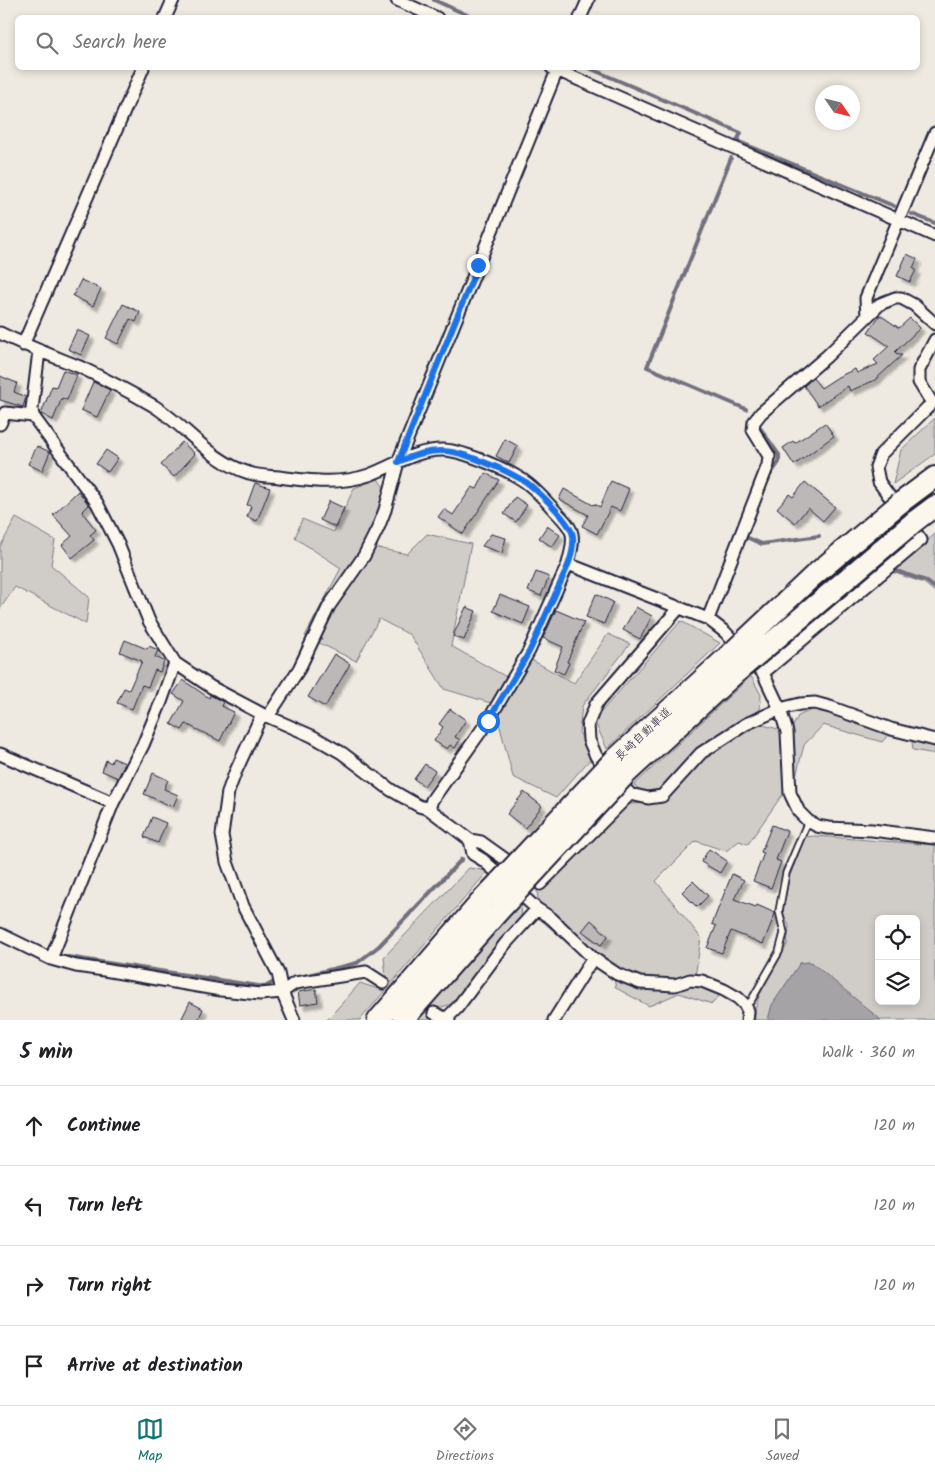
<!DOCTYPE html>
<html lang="en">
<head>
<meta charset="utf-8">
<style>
	:root { --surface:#fff; --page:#f6f6f6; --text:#202124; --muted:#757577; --line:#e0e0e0; --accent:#0f766e }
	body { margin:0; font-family:Kalam,"Klee One",sans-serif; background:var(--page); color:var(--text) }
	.controls { position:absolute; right:15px; bottom:15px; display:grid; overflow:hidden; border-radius:8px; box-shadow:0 2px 8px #0003 }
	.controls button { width:45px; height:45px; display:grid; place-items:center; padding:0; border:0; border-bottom:1px solid var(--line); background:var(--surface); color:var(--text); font:25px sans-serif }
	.compass { position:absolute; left:815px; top:85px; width:45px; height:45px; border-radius:50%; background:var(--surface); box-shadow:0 2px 8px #0003; rotate:125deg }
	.stop { position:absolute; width:15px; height:15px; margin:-11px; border:4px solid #1a73e8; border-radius:50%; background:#fff }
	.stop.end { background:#1a73e8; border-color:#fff; box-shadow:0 1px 5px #0008 }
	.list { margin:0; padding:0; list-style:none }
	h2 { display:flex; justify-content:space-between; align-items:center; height:65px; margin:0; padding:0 20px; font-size:21px }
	h2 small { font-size:16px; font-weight:400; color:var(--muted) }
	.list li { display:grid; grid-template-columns:32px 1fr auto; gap:15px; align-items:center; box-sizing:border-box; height:80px; padding:0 20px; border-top:1px solid var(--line) }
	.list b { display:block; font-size:19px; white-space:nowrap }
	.list em { font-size:16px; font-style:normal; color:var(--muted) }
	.icon { flex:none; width:28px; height:28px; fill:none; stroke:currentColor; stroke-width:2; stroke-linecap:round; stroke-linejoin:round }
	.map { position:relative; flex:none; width:935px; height:1020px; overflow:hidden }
	.search { position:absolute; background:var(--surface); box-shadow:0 2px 8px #0003; left:15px; right:15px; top:15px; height:55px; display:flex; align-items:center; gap:12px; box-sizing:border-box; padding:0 18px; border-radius:8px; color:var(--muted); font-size:19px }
	.sheet { height:385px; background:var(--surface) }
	nav { display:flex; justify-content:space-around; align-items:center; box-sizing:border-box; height:70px; border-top:1px solid var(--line); background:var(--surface); font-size:14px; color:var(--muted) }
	nav a { display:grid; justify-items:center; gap:2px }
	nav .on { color:var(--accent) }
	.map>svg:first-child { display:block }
</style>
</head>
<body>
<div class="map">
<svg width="935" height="1020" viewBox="0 0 935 1020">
	<defs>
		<filter id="shadow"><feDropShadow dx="4.5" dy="4.5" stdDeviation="1" flood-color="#0004"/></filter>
	</defs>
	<rect width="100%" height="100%" fill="#eeeae2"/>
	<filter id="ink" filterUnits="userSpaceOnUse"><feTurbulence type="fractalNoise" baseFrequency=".02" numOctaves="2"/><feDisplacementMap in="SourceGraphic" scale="10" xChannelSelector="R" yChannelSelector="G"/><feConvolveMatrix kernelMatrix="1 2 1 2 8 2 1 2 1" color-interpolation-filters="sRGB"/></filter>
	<g filter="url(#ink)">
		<path fill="#d0cdc9" stroke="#797882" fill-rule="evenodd" d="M935 418V454L893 484 901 450Z
			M378 479 385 489 377 548 407 554 427 534 471 544 451 646 510 679 526 657 574 683 608 634 630 644 582 706 579 732 592 757 556 798 513 777 494 704 444 689 410 635 379 619 356 661 305 636 341 568 295 538 302 519 334 532 354 488Z
			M16 518 55 540 51 565 89 597 86 624 15 587 0 609V547Z
			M935 534V592L924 583 892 572Z
			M681 621 720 643 607 749 594 720Z
			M751 676 761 695 759 724 790 732 798 716 818 707 889 734 882 742 823 725 804 745 795 780 780 798 748 844 739 841 726 851 696 841 656 881 701 938 694 984 720 995 712 1004 679 993 649 1006 616 988 614 979 587 960 540 919 537 889 590 837 627 804 657 803 634 785Z
			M912 741 935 745V754L913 750Z
			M815 836 935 845V1020H881L810 962 800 963 772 1005 768 1020H755V1010L759 996 787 945 789 926 783 912 789 878 805 837ZM879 919H916V1001H879Z
			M469 868 488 871 360 1020H327L360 983 378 989 386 979 384 957Z
			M522 901 521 920 454 1003 430 1011 429 1020H417Z"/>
		<path fill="#a6a3a7" stroke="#716f7c" d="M811 962 881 1020H768L772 1005 800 963Z"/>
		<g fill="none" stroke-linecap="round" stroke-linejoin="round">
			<path stroke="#716f7c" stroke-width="4" d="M434 0 474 18
				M589 68 741 133 737 141 894 206
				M731 158 647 367 746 409
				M912 214 935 223
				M760 428 779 455V462L770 475
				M747 533 746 537 762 544 819 536
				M893 570 926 581 935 588
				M68 957 265 987 272 983
				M304 976 357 963 379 946 462 859"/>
		</g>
		<path fill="#bcb8b8" stroke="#22223b" filter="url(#shadow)" d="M907 254 917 259 913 268 916 270 910 282 897 276Z
			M81 280 101 289 93 306 73 296Z
			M123 304 140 312 136 322 130 319 118 344 106 338Z
			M880 315 899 328 910 318 920 328 895 352 898 355H902L875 380 850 391 848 386 818 406 804 386 813 378 821 388 838 377 855 369 857 373 878 364 874 360 889 346 868 332Z
			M77 330 90 336 81 355 68 349Z
			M63 370 77 375 67 400 62 398 53 420 41 414 52 386 56 387Z
			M0 376 17 383 14 392 26 397 23 407 0 400Z
			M93 382 110 390 97 417 81 410Z
			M825 423 834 436 794 465 783 448 793 441 795 443Z
			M505 439 518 446 509 463 496 456Z
			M182 442 195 454 174 477 161 465Z
			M37 446 50 452 42 471 28 464Z
			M106 450 118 458 108 472 96 464Z
			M485 473 499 480 463 534 438 517 444 509 453 515 472 487 477 489Z
			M611 481 629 489 620 511 611 507 597 534 582 526 588 515 559 499 564 489 593 505 594 504 600 507Z
			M805 482 835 507 823 521 808 508 795 523 777 508 789 494 793 497Z
			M255 483 270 488 257 521 247 517 251 506 247 505Z
			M78 491 89 505 82 512 96 530 90 535 94 540 72 558 62 545 72 536 53 515Z
			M515 497 527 505 516 522 504 514Z
			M329 501 344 508 335 527 320 520Z
			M547 526 560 535 552 547 539 538Z
			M491 534 506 538 502 553 482 546Z
			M536 572 549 577 541 596 528 591Z
			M596 594 613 602 604 624 586 617Z
			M500 595 530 607 523 624 493 611Z
			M466 607 476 611 464 640 453 636Z
			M636 607 652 616 640 639 623 630Z
			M556 610 584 622 567 662 569 663 564 674 554 670 563 647 543 638Z
			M125 640 147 649 149 646 158 650 155 657 164 661 160 672 155 670 148 687 142 685 132 709 117 703 124 688 129 690 142 661 120 652Z
			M334 654 350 664 325 707 308 697Z
			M183 680 209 698 210 695 223 702 221 706 234 712 220 741 186 724 182 730 171 724 184 701 173 694Z
			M450 709 466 720 455 737 460 740 455 748 450 745 447 749 434 741 443 727 439 724Z
			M113 758 125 763 118 778 102 771 106 760 111 763Z
			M425 764 435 771 424 786 414 779Z
			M153 773 168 780 164 789 178 795 173 807 144 794Z
			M524 792 542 806 525 828 507 814Z
			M152 817 166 823 158 843 144 837Z
			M772 825 787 831 776 860 781 862 771 888 753 881 764 853 761 852Z
			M709 849 727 861 720 873 701 862Z
			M732 874 744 880 734 899 756 907 757 905 775 913V914L763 944 731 931 722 953 707 948 716 926 712 924Z
			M693 881 708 896 697 907 682 892Z
			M591 920 608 936 601 945 582 931Z
			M316 989 318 1002 300 1005 298 992Z
			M190 1002 203 1009 198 1020H181Z"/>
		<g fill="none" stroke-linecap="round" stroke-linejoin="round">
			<path stroke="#c5c2c1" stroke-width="11" stroke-dasharray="11 5.5" stroke-linecap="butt" d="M383 983 434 1013"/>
			<defs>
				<path id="service" d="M745 1005 751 1001 779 952 784 933 779 911 786 873 808 821"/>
				<path id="minor" d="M397 0 437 18
					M165 18 173 0
					M580 18 588 0
					M552 68 935 236
					M867 317 866 298 935 133
					M0 333C26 346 53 356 80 367 103 378 132 393 154 406 187 427 210 461 249 473 258 476 269 476 279 477 309 481 339 485 369 475 394 466 416 449 444 450 464 451 512 471 528 484 538 492 548 503 557 513 563 519 570 526 572 534 574 544 570 555 568 564L708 619 725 632 763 673 780 709 787 732 790 793 799 812 808 821 817 826 828 828 872 830 935 838
					M23 345 143 68
					M39 351 32 409 33 416 97 503 118 544 149 621 175 663 211 687 262 714 312 736 342 753 391 790 419 806 429 809 470 840 473 854 483 860 537 909 551 918 593 958 617 974 640 983 675 985 690 980 702 981 724 990 738 998 745 1005 748 1011 747 1020
					M0 424 5 413 33 416
					M679 608 596 704 588 724 589 740 596 756 630 794 648 798 662 796 701 753 746 724 780 709 800 704 815 703 830 707 891 729 935 740
					M708 619 768 465 769 456 753 430 754 422 761 413 827 356 880 304 895 298H901L914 305 935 324
					M763 673 921 540 879 482 876 467 881 454 932 403 919 382V370L935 340
					M262 714 235 773 228 792 222 835 227 862 243 906 278 973 282 992 294 1020
					M269 715 299 669 329 606 364 556 378 528 385 510 398 462 558 68
					M0 754 113 803
					M429 809 432 800 488 721 529 651 568 564
					M470 840 481 842 540 884 630 794
					M0 934 51 959 76 966 104 970 221 990 260 994 282 992 295 983 366 972 383 983
					M51 959 113 803 143 745 161 702 175 663
					M434 1013 449 1020
					M445 1020 457 1008 505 944 537 909
					M554 1020 593 958"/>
				<path id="motorway" d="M900 503 935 477
					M915 521 935 506
					M613 761 727 657
					M625 775 738 671
					M378 1020 483 899
					M403 1020 499 911"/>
			</defs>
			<use href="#service" stroke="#22223b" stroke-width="9"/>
			<use href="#minor" stroke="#22223b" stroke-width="15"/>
			<use href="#motorway" stroke="#22223b" stroke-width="24"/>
			<use href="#service" stroke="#fbf7ec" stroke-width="5.5"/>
			<use href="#minor" stroke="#fbf7ec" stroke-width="11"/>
			<use href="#motorway" stroke="#fbf7ec" stroke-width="20"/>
			<defs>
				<path id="motorway-bridge" d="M727 657 813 576 900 503
					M738 671 915 521
					M483 899 613 761
					M499 911 625 775"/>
			</defs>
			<use href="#motorway-bridge" stroke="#22223b" stroke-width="24" stroke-linecap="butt"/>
			<use href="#motorway-bridge" stroke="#fbf7ec" stroke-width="20"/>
		</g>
	</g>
	<g fill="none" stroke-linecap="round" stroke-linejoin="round" filter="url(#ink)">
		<path stroke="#1a73e8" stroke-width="6" d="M478 265 398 462C440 442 458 452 499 468 508 472 517 477 526 482 537 490 571 522 573 536 575 557 562 578 554 597 545 615 538 634 529 652 516 675 501 698 488 721"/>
	</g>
	<g text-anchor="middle" stroke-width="4.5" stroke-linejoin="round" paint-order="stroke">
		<g font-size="12" fill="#22223b" stroke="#fbf7ec">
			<text transform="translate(643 734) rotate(-43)" y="4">長崎自動車道</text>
		</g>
	</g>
</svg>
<div class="controls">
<button><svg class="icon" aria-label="locate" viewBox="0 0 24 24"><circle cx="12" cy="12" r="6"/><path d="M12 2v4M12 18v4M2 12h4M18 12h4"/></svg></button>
<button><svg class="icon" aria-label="layers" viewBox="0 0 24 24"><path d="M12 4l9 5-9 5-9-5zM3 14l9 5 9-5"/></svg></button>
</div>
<svg class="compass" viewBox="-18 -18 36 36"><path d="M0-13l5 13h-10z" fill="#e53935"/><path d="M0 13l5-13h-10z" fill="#757577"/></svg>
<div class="stop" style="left:488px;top:721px"></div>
<div class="stop end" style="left:478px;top:265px"></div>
<div class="search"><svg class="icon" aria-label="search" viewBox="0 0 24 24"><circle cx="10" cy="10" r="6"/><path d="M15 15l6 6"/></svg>Search here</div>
</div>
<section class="sheet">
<h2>5 min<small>Walk · 360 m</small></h2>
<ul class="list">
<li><svg class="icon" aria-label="ahead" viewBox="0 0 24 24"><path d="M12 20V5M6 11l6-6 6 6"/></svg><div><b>Continue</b></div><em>120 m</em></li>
<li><svg class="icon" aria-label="left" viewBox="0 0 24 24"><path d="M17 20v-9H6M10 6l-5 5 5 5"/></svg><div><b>Turn left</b></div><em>120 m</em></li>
<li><svg class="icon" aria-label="right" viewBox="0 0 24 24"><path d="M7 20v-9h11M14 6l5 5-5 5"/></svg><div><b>Turn right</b></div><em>120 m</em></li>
<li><svg class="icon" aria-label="arrive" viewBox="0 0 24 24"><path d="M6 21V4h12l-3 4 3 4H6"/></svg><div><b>Arrive at destination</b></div></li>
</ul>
</section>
<nav>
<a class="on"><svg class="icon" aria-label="map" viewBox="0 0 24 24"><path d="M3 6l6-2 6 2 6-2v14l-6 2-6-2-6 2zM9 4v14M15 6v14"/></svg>Map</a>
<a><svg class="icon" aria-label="directions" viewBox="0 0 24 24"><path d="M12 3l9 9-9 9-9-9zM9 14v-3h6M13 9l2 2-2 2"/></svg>Directions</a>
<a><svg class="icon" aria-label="saved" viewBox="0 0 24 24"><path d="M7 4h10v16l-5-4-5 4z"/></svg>Saved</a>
</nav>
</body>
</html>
